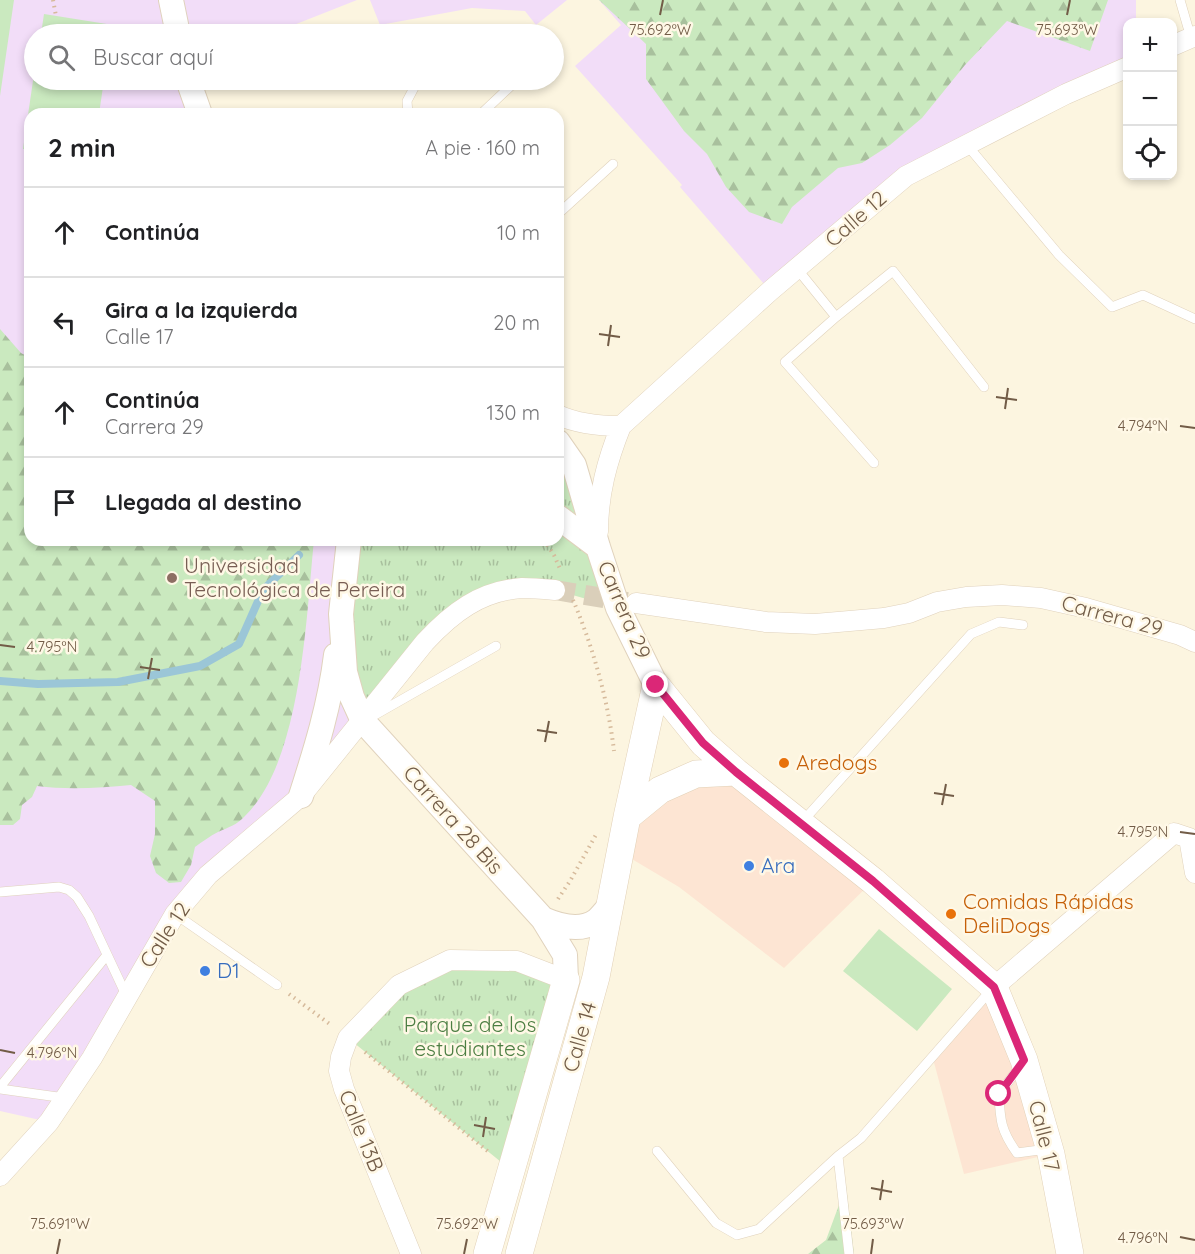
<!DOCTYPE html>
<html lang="es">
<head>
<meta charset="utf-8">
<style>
	:root { --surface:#fff; --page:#f2f2f2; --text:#202124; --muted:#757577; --line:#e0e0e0 }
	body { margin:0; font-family:Quicksand,sans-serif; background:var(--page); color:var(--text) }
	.controls { position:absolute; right:18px; top:18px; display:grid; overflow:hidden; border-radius:12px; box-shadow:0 3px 9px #0003 }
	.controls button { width:54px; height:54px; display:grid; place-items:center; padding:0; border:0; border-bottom:2px solid var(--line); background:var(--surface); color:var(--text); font:30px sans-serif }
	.stop { position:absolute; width:18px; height:18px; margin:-14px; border:4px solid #db2777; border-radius:50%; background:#fff }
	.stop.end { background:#db2777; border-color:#fff; box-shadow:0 2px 6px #0008 }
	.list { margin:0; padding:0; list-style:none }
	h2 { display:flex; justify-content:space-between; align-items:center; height:78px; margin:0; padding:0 24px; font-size:26px }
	h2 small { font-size:20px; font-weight:400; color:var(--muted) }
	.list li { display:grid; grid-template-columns:39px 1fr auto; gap:18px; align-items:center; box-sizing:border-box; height:90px; padding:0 24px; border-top:2px solid var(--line) }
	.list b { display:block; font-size:22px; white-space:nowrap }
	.list p { margin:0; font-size:20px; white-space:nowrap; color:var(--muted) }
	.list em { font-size:20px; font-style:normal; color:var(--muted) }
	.icon { flex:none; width:33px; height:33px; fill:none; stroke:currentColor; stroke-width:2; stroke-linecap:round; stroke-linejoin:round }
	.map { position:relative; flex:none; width:1195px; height:1254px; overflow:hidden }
	.search { position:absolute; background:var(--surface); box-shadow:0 3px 9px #0003; left:24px; top:24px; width:540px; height:66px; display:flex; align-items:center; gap:15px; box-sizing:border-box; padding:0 21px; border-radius:33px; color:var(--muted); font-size:22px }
	.panel { position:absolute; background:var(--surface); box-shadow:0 3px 9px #0003; left:24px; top:108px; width:540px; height:438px; border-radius:18px }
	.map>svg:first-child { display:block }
</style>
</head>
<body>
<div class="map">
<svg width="1195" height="1254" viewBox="0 0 1195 1254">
	<defs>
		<pattern id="grass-tufts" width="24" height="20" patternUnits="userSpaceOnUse" patternTransform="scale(1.5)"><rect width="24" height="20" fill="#cae9bf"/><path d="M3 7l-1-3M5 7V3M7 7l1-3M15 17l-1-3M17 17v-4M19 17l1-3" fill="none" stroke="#a8c09d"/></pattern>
		<pattern id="forest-firs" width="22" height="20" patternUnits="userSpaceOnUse" patternTransform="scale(1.5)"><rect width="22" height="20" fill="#cae9bf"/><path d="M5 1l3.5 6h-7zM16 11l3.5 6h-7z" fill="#a8c09d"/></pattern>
	</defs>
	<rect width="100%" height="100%" fill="#fcf5e0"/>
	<path fill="#fde5d3" d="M736 772 873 881 784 968 679 887 620 852 627 817Z
		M994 987 1051 1154 964 1174 932 1055Z"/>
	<path fill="#f2ddf8" d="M0 0H357L271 34H34V80H188L200 114H30V540H349L363 721 208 875 49 1122 0 1111Z
		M370 0H567L536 25 525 11 472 8 380 25Z
		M599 0H1136V22H1128L1127 67 906 176 770 291 680 187 682 185 575 66 621 25Z"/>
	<path fill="url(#grass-tufts)" d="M558 442 618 608 555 590 471 603 363 721 352 697 349 540H558Z
		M450 960 517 961 566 980 511 1170 348 1038 399 985Z"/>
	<path fill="url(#forest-firs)" d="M599 0H1108L1090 51 1007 21 965 65 922 118 890 145 862 163 838 168 792 207 782 224 749 212 726 187 707 154 684 131 646 79V44Z
		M0 329 21 353 30 358V540H314C306 617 302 760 245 816 237 825 229 827 218 832 210 836 202 842 195 847L191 865 181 882 169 883 156 873 150 856 155 834V801L131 785C101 788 67 790 37 786L32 797 22 805 20 819 13 825H0Z
		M846 1186 854 1254H808L826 1240Z"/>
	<path fill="#cae9bf" d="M0 0H14L0 96Z
		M44 14 113 25 112 34H41Z
		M34 74V80H104L99 114H30V150L23 149Z
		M879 929 952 989 917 1031 843 971Z"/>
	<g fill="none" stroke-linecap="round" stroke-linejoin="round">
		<path stroke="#9bc6d7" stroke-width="8" d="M0 681 38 684 118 682 200 666 239 644 263 590 299 555"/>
		<path stroke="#dacfba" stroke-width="20" stroke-dasharray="20 10" stroke-linecap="butt" d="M555 590 627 602"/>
		<defs>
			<path id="service" d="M1180 0 1191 38
				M408 114 407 101 416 84 437 80
				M481 114 516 81 514 80
				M967 145 1059 255 1112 307 1143 295 1195 319
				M558 214 613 164
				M798 270 836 317 893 271 984 387
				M836 317 785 362 874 463
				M373 716 496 646
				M803 821 971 634 999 622 1023 625
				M0 892 59 887 69 890 77 897 89 916 127 997
				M175 914 277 985
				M1021 1065 999 1094C1000 1120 1001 1131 1017 1153L1047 1149
				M0 1087 107 955
				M0 1089 65 1098
				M657 1151 716 1223 737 1235 759 1229 838 1156
				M849 1254 838 1156 861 1138 991 990"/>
			<path id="minor" d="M1172 46 1195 36
				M558 415C578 424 599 426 621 426
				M598 532C598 494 607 461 621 426L770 291 906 176 1066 94 1128 67
				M636 603 766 622 815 624 884 618 909 613 937 602 966 597 1002 595 1041 598 1086 608 1180 635 1195 642
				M994 987 1174 833 1189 838 1195 873
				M0 1176 49 1122 92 1058 175 914 208 875 301 796 425 642C452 613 480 591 522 588 533 588 544 589 555 590
				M411 1254 344 1089 339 1071 341 1057 348 1038 399 985 450 960 517 961 566 980"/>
			<path id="tertiary" d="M171 0 178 34
				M188 80 200 114
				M558 442 574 465 598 547 618 608 656 685
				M558 517 598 547
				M349 540 341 614 345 672 352 697 363 721 543 919 565 955 566 980
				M301 796C316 749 330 704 336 655
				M543 919C559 926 580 932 596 921 601 917 606 910 610 906"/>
			<path id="secondary" d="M656 685 703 743 736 772 873 881 994 987 1024 1060 1051 1154 1070 1254
				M627 817 660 790 696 774 736 772
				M487 1254 566 980
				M519 1254 596 977 627 817 656 685"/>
		</defs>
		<use href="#service" stroke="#e0d2bc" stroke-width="10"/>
		<use href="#minor" stroke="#e0d2bc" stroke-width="21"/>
		<use href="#tertiary" stroke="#e0d2bc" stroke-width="26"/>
		<use href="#secondary" stroke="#e2d1b7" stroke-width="28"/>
		<path stroke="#d6ba9b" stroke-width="4" stroke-dasharray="1.5 4.5" stroke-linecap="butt" d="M53 0 56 16
			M544 540 554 555 561 571
			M573 600C593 647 608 700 614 751
			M558 899 570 881 597 833
			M289 994 331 1025
			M365 1052 490 1153"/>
		<use href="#service" stroke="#fff" stroke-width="9"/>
		<use href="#minor" stroke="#fff" stroke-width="20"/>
		<use href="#tertiary" stroke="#fff" stroke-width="24"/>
		<use href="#secondary" stroke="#fff" stroke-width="27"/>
	</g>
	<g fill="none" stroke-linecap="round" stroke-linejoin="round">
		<path stroke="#db2777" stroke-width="8" d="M656 685 703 743 736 772 873 881 994 987 1024 1060 999 1094"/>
	</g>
	<path fill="none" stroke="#725c47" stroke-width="2" d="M660 15 663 0M1067 15 1070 0M599 334 620 337M608 346 611 325M996 397 1017 400M1005 409 1008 388M1180 426 1195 428M0 645 15 647M140 667 160 670M148 679 152 658M537 730 557 733M545 742 549 721M934 793 954 796M942 805 946 784M1180 832 1195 834M0 1050 15 1053M474 1125 495 1129M483 1137 486 1117M871 1188 892 1192M880 1200 883 1180M1180 1237 1195 1240M57 1254 60 1239M464 1254 467 1239M871 1254 873 1239"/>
	<circle fill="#8d6e63" stroke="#fff8e6" stroke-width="2" cx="172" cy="578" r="6"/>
	<g fill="#e8710a" stroke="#fff8e6" stroke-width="2">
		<circle cx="784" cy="763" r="6"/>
		<circle cx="951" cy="914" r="6"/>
	</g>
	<g fill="#3f7fe0" stroke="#fff8e6" stroke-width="2">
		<circle cx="749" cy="866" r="6"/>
		<circle cx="205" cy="971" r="6"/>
	</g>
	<g text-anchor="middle" stroke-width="5" stroke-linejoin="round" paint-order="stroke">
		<g font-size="21" fill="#725c47" stroke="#fff8e6">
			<text transform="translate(856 219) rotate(-41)" y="7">Calle 12</text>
			<text transform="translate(624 610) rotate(67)" y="7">Carrera 29</text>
			<text transform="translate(1112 616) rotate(15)" y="7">Carrera 29</text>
			<text transform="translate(453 820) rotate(48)" y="7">Carrera 28 Bis</text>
			<text transform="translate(165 935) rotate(-57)" y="7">Calle 12</text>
			<text transform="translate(580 1037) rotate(-74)" y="7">Calle 14</text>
			<text transform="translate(361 1131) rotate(68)" y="7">Calle 13B</text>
			<text transform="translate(1044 1136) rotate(76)" y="7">Calle 17</text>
		</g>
		<g font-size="21" fill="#785e54" stroke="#fff8e6" text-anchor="start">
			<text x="184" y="573">Universidad<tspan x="184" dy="24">Tecnológica de Pereira</tspan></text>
		</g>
		<g font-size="21" fill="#c56008" stroke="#fff8e6" text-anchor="start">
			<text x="796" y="770">Aredogs</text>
			<text x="963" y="909">Comidas Rápidas<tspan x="963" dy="24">DeliDogs</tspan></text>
		</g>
		<g font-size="21" fill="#366cbe" stroke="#fff8e6" text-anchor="start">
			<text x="761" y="873">Ara</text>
			<text x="217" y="978">D1</text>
		</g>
		<g font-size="21" fill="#4c7e42" stroke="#fff8e6">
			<text x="470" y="1032">Parque de los<tspan x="470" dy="24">estudiantes</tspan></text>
		</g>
	</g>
	<g font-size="15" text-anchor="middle" fill="#725c47" stroke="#fff8e6" stroke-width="5" stroke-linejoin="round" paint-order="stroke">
		<text x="660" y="35">75.692°W</text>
		<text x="1067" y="35">75.693°W</text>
		<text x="1143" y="431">4.794°N</text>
		<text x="52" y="652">4.795°N</text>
		<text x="1143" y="837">4.795°N</text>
		<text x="52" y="1058">4.796°N</text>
		<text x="60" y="1229">75.691°W</text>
		<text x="467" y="1229">75.692°W</text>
		<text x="873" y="1229">75.693°W</text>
		<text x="1143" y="1243">4.796°N</text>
	</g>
</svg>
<div class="controls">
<button>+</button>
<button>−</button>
<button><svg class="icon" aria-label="locate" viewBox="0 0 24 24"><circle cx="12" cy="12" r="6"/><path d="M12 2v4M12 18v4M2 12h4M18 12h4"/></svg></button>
</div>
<div class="stop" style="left:999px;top:1094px"></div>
<div class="stop end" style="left:656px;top:685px"></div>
<div class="search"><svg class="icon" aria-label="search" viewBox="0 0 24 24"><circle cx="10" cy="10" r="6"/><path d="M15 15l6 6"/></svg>Buscar aquí</div>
<section class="panel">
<h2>2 min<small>A pie · 160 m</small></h2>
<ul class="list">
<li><svg class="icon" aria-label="ahead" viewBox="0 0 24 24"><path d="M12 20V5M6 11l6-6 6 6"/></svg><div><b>Continúa</b></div><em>10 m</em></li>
<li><svg class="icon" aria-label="left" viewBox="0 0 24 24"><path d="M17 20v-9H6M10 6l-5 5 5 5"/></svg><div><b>Gira a la izquierda</b><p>Calle 17</p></div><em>20 m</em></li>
<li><svg class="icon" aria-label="ahead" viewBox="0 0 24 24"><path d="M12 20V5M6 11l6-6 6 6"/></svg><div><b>Continúa</b><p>Carrera 29</p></div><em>130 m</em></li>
<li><svg class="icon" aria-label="arrive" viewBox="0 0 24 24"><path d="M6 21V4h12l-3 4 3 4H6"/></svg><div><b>Llegada al destino</b></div></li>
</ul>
</section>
</div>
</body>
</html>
